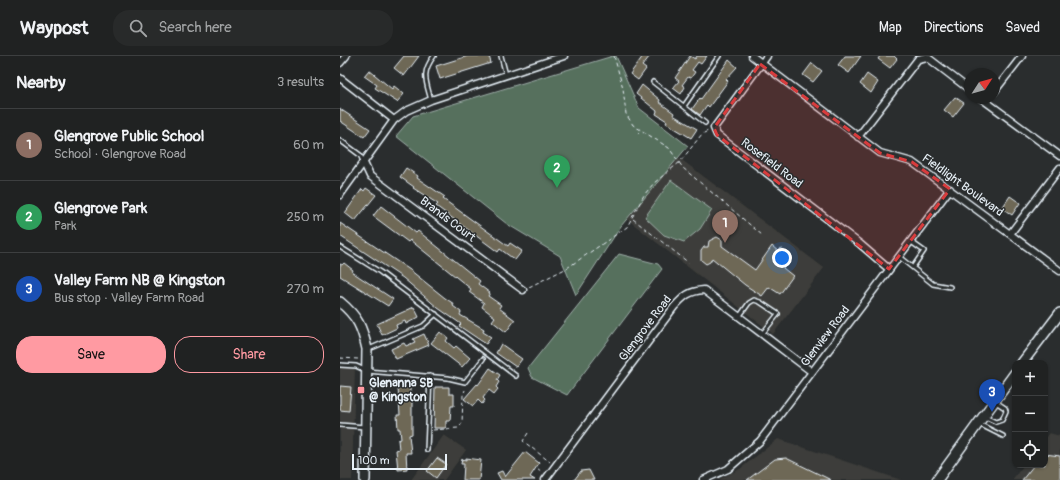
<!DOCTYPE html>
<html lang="en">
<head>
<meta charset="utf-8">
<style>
	:root { --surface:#202222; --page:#282a2a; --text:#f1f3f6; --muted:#a2a4a5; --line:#3d3f40; --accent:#ff9aa2 }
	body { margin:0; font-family:Pangolin,sans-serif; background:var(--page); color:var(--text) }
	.controls { position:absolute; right:12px; bottom:12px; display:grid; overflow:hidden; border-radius:8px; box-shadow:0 1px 3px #0004 }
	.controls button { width:36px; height:36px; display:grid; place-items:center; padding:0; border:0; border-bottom:1px solid var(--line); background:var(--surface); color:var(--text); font:20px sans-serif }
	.compass { position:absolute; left:624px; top:12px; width:36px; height:36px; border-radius:50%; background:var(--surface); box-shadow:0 1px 3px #0004; rotate:54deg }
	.scale { position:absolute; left:12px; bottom:10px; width:95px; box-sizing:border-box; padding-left:4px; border:2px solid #e8f1f8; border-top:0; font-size:11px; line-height:14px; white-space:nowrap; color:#e8f1f8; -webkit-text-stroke:3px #2a2d2e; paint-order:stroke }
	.you { position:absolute; left:442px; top:202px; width:14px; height:14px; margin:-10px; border:3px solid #fff; border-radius:50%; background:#1a73e8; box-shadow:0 0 0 6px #1a73e833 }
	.badge { display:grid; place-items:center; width:26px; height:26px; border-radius:50%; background:var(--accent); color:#fff; font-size:13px; font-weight:700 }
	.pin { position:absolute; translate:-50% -33px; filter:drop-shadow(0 1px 2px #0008) }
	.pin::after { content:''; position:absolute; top:21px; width:14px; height:12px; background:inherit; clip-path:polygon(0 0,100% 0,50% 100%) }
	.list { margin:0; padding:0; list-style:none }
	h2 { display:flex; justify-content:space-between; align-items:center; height:52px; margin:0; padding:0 16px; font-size:17px }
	h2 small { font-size:13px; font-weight:400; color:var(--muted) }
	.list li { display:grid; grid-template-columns:26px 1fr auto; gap:12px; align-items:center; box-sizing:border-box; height:72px; padding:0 16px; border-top:1px solid var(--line) }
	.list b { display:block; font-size:15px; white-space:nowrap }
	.list p { margin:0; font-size:13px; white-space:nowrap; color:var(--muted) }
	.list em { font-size:13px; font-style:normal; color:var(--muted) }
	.actions { display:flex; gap:8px; padding:12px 16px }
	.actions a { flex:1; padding:9px 0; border:1px solid var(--accent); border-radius:16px; text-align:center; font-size:14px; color:var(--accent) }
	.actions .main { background:var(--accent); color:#111 }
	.icon { flex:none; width:22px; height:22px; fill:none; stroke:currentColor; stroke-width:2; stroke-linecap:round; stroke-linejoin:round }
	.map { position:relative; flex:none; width:720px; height:424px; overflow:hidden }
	header { display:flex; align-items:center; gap:24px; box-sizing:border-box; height:56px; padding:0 20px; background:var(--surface); border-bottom:1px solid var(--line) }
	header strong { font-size:19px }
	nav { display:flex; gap:22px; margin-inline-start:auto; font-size:14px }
	.search { width:280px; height:36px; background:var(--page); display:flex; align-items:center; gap:10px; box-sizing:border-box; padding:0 14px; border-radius:16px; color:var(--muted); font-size:15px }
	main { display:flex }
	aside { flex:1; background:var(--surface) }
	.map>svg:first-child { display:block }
</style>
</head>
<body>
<header>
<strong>Waypost</strong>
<div class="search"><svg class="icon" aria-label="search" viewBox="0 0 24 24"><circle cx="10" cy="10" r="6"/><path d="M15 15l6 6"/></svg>Search here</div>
<nav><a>Map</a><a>Directions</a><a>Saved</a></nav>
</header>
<main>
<aside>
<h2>Nearby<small>3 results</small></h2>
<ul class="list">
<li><span class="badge" style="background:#8d6e63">1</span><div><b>Glengrove Public School</b><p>School · Glengrove Road</p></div><em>60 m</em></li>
<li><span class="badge" style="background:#2e9e5b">2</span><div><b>Glengrove Park</b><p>Park</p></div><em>250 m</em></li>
<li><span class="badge" style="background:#1a4fb4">3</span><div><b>Valley Farm NB @ Kingston</b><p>Bus stop · Valley Farm Road</p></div><em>270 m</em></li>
</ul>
<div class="actions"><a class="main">Save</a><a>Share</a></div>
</aside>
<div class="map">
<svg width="720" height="424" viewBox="0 0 720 424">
	<rect width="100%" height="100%" fill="#2a2d2e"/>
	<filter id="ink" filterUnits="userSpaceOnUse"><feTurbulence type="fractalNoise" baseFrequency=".025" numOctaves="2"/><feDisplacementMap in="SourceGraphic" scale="8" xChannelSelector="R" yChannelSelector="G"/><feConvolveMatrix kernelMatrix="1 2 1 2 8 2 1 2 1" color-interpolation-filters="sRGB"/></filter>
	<g filter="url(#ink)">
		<path fill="#3e3e3a" d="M338 101 484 212 433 278 287 163Z
			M0 307 15 309 12 424H0Z
			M709 377 720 380V424H672L684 409H705V382Z
			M104 379 126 394 104 424H71Z
			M438 383 561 424H378L400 413Z"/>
		<path fill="#566f5d" stroke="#9fb0aa" d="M273 0H276L299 52 348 90 281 170 236 239 220 200 167 168 56 80 73 60Z
			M331 124 372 154 360 173 344 186 324 179 305 161Z
			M279 198 318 208 322 213 227 339 192 321 188 312Z"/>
		<path fill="#6e6756" stroke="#e8f1f8" d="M64 0H79L64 20 54 12Z
			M128 0H149L151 7 100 23 96 10Z
			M303 0H310L302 10 306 13 298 24 290 18Z
			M350 0 355 3 357 0H367L361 8 358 6 352 14 355 16 351 22 348 21 342 29 345 31 341 38 333 32 339 25 335 22Z
			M505 0H521L509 17 498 9Z
			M540 0H554L557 3 550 12 538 3Z
			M389 4 397 11 386 23 388 25 369 51 367 49 360 59 352 53 360 42 361 43Z
			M472 7 482 15 473 26 463 19Z
			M29 14 52 33 54 30 64 38 57 46 35 32 37 29 24 20Z
			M527 18 538 26 531 37 520 28Z
			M302 29 320 44 319 46 334 57 333 59 357 73 351 82 326 67 327 65 316 58 317 55 296 38Z
			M615 41 624 47 613 61 604 54Z
			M0 53 30 73 24 81 0 65Z
			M66 112 78 120 77 122 105 141 103 143 168 190 170 187 182 195 175 204 160 193 158 196 96 150 98 148 73 132 74 131 60 121Z
			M26 132 36 139 15 165 5 157 22 133 24 135Z
			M670 140 680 147 672 159 662 152Z
			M41 150 76 177 78 175 140 225 138 228 150 237 148 240 161 249 159 252 175 264 166 276 152 265 155 261 142 251 144 247 129 236 131 233 70 184 68 186 33 160Z
			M0 167 70 214 105 242 114 248 113 250 121 256 120 259 144 273 143 276 151 281 146 288 119 270 121 268 98 252 63 222 0 180Z
			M377 181 382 184V190L415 214 432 190 439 196 441 192 445 195 444 200 449 203 443 212 453 220 440 238 429 231 422 240 405 229 372 202 370 206 366 208 361 204V195L364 191H368L369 185Z
			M4 207 13 214 12 216 53 243 48 250 0 220V208L2 209Z
			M74 251 79 261 66 268 65 265 56 269 57 272 42 279 37 268Z
			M100 276 108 282 106 285 114 292 116 290 130 302 122 311 91 287Z
			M84 278 89 289 56 303 51 293 64 287 66 290 75 286 73 283Z
			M161 288 182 303 176 311 156 297Z
			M150 312 160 319 157 324 159 326 156 331 158 333 154 338 149 334 143 342 145 344 142 348 138 344 133 350 124 343 137 328 138 329Z
			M0 330 11 331 9 355 0 354Z
			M58 331H70V340H72V378L69 379 71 397H66L67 413 58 414 56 394 59 393 58 384 61 383 60 373H58L57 359H60Z
			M95 331H109V338H114V350H111L110 365H106V372H94Z
			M185 396 199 407 190 421 195 424H161L157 417 162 415 165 421Z
			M705 398 720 400V424H682L694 409H705Z
			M97 402 106 408 96 422 87 415Z
			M126 402 141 404 139 424H123L124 408H121L122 403 126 404Z
			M446 402 491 424H407L435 403Z
			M249 414 254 424H234L241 415Z"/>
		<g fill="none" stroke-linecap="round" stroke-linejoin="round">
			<defs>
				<path id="lane" d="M161 0 166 19
					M313 26 365 67
					M91 44C86 25 81 17 94 0
					M344 50 379 0
					M0 84 20 99 23 105
					M570 185 584 195 573 211
					M0 191 40 216 176 320
					M558 200 593 228 610 231
					M399 261 409 247 414 244 420 246 438 258 422 278
					M29 293 83 270 96 258
					M0 309 16 310 27 315 108 322 125 326 143 303
					M645 361 656 366 662 364 666 355 665 352 656 346
					M639 368 663 380
					M0 369 25 371
					M87 394 90 320"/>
				<path id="street" d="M412 0 540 97 572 106 720 215
					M427 0 374 72 377 79 520 188 549 213
					M0 7 6 0
					M0 22 54 64
					M654 36 682 0
					M641 42 720 100
					M518 81 578 3 587 1 630 34
					M24 107 30 120 183 234
					M0 139 54 64 66 55 91 44 224 0
					M670 178 720 112
					M205 424 334 251C344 240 349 235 364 234L472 316
					M363 424 388 413 420 385 610 133"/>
				<path id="secondary" d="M0 246C18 261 22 271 27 293L25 424
					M682 307 720 257
					M597 424 675 317"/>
			</defs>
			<use href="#lane" stroke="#e8f1f8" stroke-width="6"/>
			<use href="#street" stroke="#e8f1f8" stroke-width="9"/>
			<use href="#secondary" stroke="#e8f1f8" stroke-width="12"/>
			<path stroke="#e8f1f8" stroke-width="1" stroke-dasharray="4 3" stroke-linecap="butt" d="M274 0 283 32 286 58 293 69 329 92 343 112 422 179
				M296 79 300 75
				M293 163 349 207
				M189 231 227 212 287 171 304 139 314 127 340 106 362 78 368 75
				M0 302 18 303
				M93 374 118 372 122 368 123 339 125 334
				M188 377 183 385 210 406
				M197 412 202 416"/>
			<use href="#lane" stroke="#2a2d2e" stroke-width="3"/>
			<use href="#street" stroke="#2a2d2e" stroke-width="6"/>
			<use href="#secondary" stroke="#2a2d2e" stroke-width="9"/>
		</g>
	</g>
	<path fill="#d83c3d" fill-opacity="0.2" stroke="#d83c3d" stroke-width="3" stroke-dasharray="8 5" stroke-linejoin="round" d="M420 8 540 97 572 106 610 133 549 213 377 79 374 72Z"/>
	<rect fill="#ff9aa2" stroke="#2a2d2e" stroke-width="1.5" x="17" y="330" width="8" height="8" rx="2"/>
	<g text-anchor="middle" stroke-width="3" stroke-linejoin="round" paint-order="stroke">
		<g font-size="12" fill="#e8f1f8" stroke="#2a2d2e">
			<text transform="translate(432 107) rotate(37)" y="4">Rosefield Road</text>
			<text transform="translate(623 129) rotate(36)" y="4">Fieldlight Boulevard</text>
			<text transform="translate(108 163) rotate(37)" y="4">Brands Court</text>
			<text transform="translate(305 272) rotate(-53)" y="4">Glengrove Road</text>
			<text transform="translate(485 280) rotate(-53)" y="4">Glenview Road</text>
		</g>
		<g font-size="12" font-weight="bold" fill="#e8f1f8" stroke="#2a2d2e" text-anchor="start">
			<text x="29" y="331">Glenanna SB<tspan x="29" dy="14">@ Kingston</tspan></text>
		</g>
	</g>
</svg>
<div class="controls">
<button>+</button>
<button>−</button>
<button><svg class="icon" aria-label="locate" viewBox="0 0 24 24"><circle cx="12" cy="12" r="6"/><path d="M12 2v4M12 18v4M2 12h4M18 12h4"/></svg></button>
</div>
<svg class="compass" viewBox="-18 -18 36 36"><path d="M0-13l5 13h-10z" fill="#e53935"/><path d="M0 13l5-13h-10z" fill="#a2a4a5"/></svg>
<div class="scale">100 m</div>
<div class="you"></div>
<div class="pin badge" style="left:385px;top:187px;background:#8d6e63">1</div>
<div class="pin badge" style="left:217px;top:132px;background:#2e9e5b">2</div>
<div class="pin badge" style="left:652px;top:356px;background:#1a4fb4">3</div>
</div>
</main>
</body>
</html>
